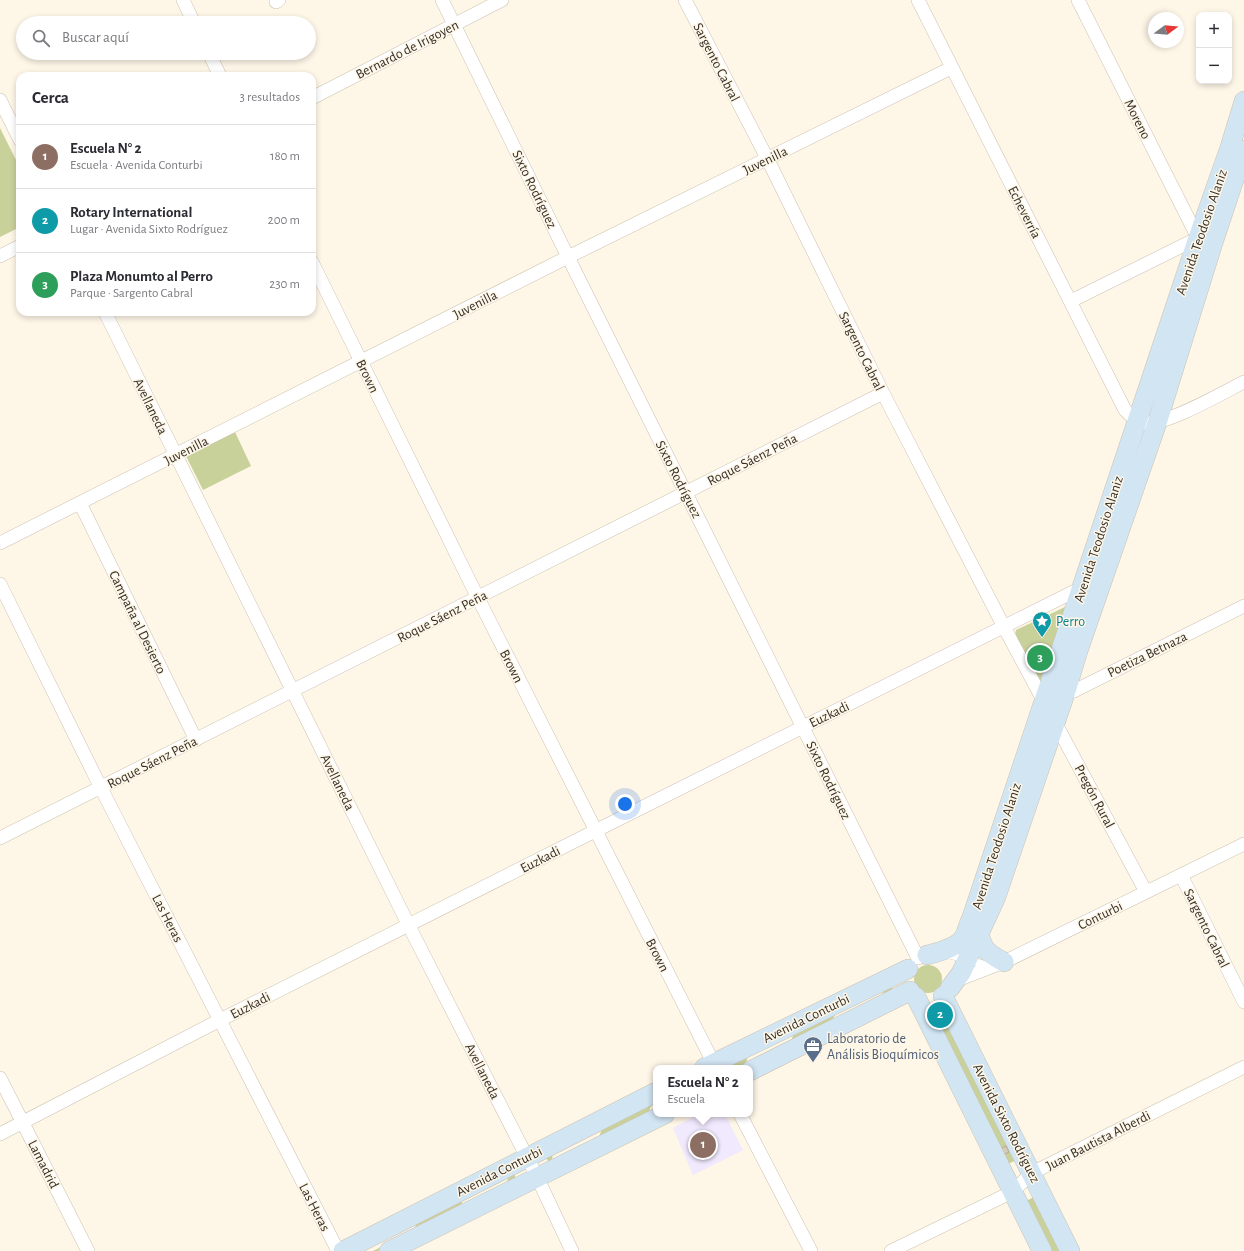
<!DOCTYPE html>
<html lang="es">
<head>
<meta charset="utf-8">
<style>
	:root { --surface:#fff; --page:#f7f7f7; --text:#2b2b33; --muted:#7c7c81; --line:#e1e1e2; --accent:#7c3aed }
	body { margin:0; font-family:"Alegreya Sans",sans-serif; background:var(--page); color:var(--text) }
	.controls { position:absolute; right:12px; top:12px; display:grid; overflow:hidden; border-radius:8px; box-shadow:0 2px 6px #0003 }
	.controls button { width:36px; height:36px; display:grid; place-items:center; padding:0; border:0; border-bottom:1px solid var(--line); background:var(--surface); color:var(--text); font:20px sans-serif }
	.compass { position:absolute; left:1148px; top:12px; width:36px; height:36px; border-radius:50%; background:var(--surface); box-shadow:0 2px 6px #0003; rotate:74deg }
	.you { position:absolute; left:625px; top:804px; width:14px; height:14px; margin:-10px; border:3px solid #fff; border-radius:50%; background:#1a73e8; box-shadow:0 0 0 6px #1a73e833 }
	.badge { display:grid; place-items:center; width:26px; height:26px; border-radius:50%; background:var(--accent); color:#fff; font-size:13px; font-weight:700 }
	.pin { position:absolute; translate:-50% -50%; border:2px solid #fff; box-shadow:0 1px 4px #0006 }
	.popup { position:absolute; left:653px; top:1065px; width:100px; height:52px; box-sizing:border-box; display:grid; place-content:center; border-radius:8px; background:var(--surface); filter:drop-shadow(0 1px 3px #0005); font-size:13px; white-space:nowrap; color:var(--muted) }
	.popup b { font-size:15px; color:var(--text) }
	.popup::after { content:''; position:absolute; left:50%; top:100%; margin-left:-8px; border:8px solid transparent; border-top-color:var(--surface) }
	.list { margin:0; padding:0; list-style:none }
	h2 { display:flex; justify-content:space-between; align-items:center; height:52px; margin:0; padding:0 16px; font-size:17px }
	h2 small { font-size:13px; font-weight:400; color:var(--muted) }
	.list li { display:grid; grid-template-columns:26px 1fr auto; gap:12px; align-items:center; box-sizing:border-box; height:64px; padding:0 16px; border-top:1px solid var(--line) }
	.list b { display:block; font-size:15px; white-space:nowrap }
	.list p { margin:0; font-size:13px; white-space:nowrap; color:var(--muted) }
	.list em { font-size:13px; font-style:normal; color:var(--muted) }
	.icon { flex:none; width:22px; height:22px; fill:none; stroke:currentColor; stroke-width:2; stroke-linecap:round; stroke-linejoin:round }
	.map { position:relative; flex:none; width:1244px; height:1251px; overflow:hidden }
	.search { position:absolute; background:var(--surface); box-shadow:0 2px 6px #0003; left:16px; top:16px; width:300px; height:44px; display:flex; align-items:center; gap:10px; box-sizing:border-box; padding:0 14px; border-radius:22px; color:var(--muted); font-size:15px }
	.panel { position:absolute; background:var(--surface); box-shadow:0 2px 6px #0003; left:16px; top:72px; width:300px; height:244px; border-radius:12px }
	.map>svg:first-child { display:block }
</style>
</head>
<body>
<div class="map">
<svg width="1244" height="1251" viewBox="0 0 1244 1251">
	<rect width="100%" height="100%" fill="#fef6e7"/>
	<path fill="#f1e9fe" d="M699 1114H725L743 1150 693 1175 673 1128Z"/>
	<path fill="#c9d19b" d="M0 128 20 168V227L0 237Z
		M235 432 251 466 203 490 186 456Z
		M1065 607 1069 613 1045 683 1038 680 1015 636 1016 630Z
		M914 979a14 14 0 1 1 28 0a14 14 0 1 1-28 0Z
		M890 983 894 993 879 1000 885 989 837 1012 829 1025 744 1068H735L732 1062 749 1053 746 1063 791 1041 795 1030Z
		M941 1005 1017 1160 1005 1165 929 1010Z
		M656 1099V1103L651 1106 647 1116 550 1165 545 1155 553 1151 552 1160 599 1137 603 1126Z
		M513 1171 517 1181 505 1187 509 1176 463 1199 460 1210 378 1251H373L414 1230 418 1219Z
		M1038 1195 1065 1251H1050L1026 1201Z"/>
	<path fill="#d5cbb9" stroke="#b2a997" d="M1006 1146 1009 1152 1003 1155 1000 1149Z"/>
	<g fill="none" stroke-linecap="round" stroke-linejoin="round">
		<defs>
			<path id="service" d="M946 954 990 966"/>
			<path id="minor" d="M183 0 194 23
				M442 0 568 257 918 958
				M685 0 767 158 883 393 1004 627 1146 892
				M918 0 1125 410C1131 416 1136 422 1145 423 1165 426 1224 392 1244 382
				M1078 0 1198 238
				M276 2 279 0
				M209 53 220 76
				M312 98 502 0
				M0 100 20 140
				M0 256 20 246
				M312 262 478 598 716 1068
				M1071 301 1198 238 1202 239
				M105 312 409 926 537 1177 572 1251
				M80 503 196 740
				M0 543 568 257 951 68
				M0 584 101 788 338 1251
				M1060 690 1066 691H1074L1244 606
				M0 838 883 393
				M1181 875 1244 1002
				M955 981 1004 962 1244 844
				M0 1078 88 1251
				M740 1114 811 1251
				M0 1134 220 1020 595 831 1081 588
				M891 1251 1012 1192 1032 1173 1244 1067"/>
			<path id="secondary" d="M978 927C982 949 985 952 1004 962
				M927 955C938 952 957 948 964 937 967 931 969 923 972 917L1198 238 1230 147 1244 101
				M950 988 961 973 996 897 1066 691 1078 651 1157 423 1213 243 1244 150
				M943 996 1070 1251
				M916 997 1042 1251
				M704 1068 908 969
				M750 1071 910 991
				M343 1251 656 1092
				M389 1251 665 1114"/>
		</defs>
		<use href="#service" stroke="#ccc2b0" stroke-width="8"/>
		<use href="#minor" stroke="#ccc2b0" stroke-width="14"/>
		<use href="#secondary" stroke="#ccc2b0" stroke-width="20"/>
		<use href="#service" stroke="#fff" stroke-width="7"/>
		<use href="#minor" stroke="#fff" stroke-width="13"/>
		<use href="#secondary" stroke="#d2e5f3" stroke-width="19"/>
	</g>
	<defs>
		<symbol id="sight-pin" viewBox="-11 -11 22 30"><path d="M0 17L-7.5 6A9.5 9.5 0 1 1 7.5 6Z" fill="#0f9aa8" stroke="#fef6e7"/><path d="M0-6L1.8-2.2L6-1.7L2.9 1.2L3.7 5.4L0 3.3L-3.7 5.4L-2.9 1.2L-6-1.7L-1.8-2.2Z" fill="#fff"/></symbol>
		<symbol id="office-pin" viewBox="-11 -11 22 30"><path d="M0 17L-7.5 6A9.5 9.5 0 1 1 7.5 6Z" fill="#5c6f8a" stroke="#fef6e7"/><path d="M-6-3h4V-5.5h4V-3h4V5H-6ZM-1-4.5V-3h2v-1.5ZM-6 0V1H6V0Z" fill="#fff"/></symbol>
	</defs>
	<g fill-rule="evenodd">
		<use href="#sight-pin" x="1031" y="610" width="22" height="30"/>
		<use href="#office-pin" x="802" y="1035" width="22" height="30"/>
	</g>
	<g text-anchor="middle" stroke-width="3" stroke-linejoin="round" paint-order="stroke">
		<g font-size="14" fill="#332f28" stroke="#fef6e7">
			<text transform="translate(407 49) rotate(-27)" y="5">Bernardo de Irigoyen</text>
			<text transform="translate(717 62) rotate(63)" y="5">Sargento Cabral</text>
			<text transform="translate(1138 119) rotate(63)" y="5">Moreno</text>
			<text transform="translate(765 160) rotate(-26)" y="5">Juvenilla</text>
			<text transform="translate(535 189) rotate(64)" y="5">Sixto Rodríguez</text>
			<text transform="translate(1025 212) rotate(63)" y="5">Echeverría</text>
			<text transform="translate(1201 232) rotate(-71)" y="5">Avenida Teodosio Alaniz</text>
			<text transform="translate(475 304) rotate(-27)" y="5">Juvenilla</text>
			<text transform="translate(862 351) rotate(64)" y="5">Sargento Cabral</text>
			<text transform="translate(368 376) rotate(64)" y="5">Brown</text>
			<text transform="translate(151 406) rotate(64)" y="5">Avellaneda</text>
			<text transform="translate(186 450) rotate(-27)" y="5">Juvenilla</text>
			<text transform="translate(752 459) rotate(-27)" y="5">Roque Sáenz Peña</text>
			<text transform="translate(679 479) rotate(63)" y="5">Sixto Rodríguez</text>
			<text transform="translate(1098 539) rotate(-72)" y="5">Avenida Teodosio Alaniz</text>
			<text transform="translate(442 616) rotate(-27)" y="5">Roque Sáenz Peña</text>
			<text transform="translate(138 622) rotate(64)" y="5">Campaña al Desierto</text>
			<text transform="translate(1147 654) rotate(-26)" y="5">Poetiza Betnaza</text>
			<text transform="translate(512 666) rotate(63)" y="5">Brown</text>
			<text transform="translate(829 714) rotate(-26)" y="5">Euzkadi</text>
			<text transform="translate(152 762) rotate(-27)" y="5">Roque Sáenz Peña</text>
			<text transform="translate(829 780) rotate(64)" y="5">Sixto Rodríguez</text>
			<text transform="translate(338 782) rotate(64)" y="5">Avellaneda</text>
			<text transform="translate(1095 796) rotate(62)" y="5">Pregón Rural</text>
			<text transform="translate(996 846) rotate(-72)" y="5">Avenida Teodosio Alaniz</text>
			<text transform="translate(540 859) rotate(-27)" y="5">Euzkadi</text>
			<text transform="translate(1100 915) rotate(-26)" y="5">Conturbi</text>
			<text transform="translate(168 918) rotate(63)" y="5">Las Heras</text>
			<text transform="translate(1207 928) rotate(64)" y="5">Sargento Cabral</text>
			<text transform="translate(658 955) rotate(63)" y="5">Brown</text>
			<text transform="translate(250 1005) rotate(-27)" y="5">Euzkadi</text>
			<text transform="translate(806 1018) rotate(-26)" y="5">Avenida Conturbi</text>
			<text transform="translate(483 1071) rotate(63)" y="5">Avellaneda</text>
			<text transform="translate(1007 1123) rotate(63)" y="5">Avenida Sixto Rodríguez</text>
			<text transform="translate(1098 1140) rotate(-27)" y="5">Juan Bautista Alberdi</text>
			<text transform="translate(44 1164) rotate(63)" y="5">Lamadrid</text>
			<text transform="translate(499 1171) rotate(-27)" y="5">Avenida Conturbi</text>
			<text transform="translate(315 1207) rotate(63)" y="5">Las Heras</text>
		</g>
		<g font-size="14" fill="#0d838f" stroke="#fef6e7" text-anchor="start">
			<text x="1056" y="626">Perro</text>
		</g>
		<g font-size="14" fill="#4e5e75" stroke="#fef6e7" text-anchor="start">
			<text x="827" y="1043">Laboratorio de<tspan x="827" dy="16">Análisis Bioquímicos</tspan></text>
		</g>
	</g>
</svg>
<div class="controls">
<button>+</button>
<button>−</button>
</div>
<svg class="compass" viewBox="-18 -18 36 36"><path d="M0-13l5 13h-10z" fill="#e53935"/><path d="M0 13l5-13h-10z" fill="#7c7c81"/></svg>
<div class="you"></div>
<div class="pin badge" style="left:703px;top:1145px;background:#8d6e63">1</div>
<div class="popup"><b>Escuela N° 2</b>Escuela</div>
<div class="pin badge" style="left:940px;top:1015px;background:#0f9aa8">2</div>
<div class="pin badge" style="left:1040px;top:658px;background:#2e9e5b">3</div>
<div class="search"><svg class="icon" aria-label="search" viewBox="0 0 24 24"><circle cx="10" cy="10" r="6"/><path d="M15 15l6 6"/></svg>Buscar aquí</div>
<section class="panel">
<h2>Cerca<small>3 resultados</small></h2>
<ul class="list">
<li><span class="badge" style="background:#8d6e63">1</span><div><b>Escuela N° 2</b><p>Escuela · Avenida Conturbi</p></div><em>180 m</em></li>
<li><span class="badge" style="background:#0f9aa8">2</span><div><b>Rotary International</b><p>Lugar · Avenida Sixto Rodríguez</p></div><em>200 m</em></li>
<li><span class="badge" style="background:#2e9e5b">3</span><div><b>Plaza Monumto al Perro</b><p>Parque · Sargento Cabral</p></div><em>230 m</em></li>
</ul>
</section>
</div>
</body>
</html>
